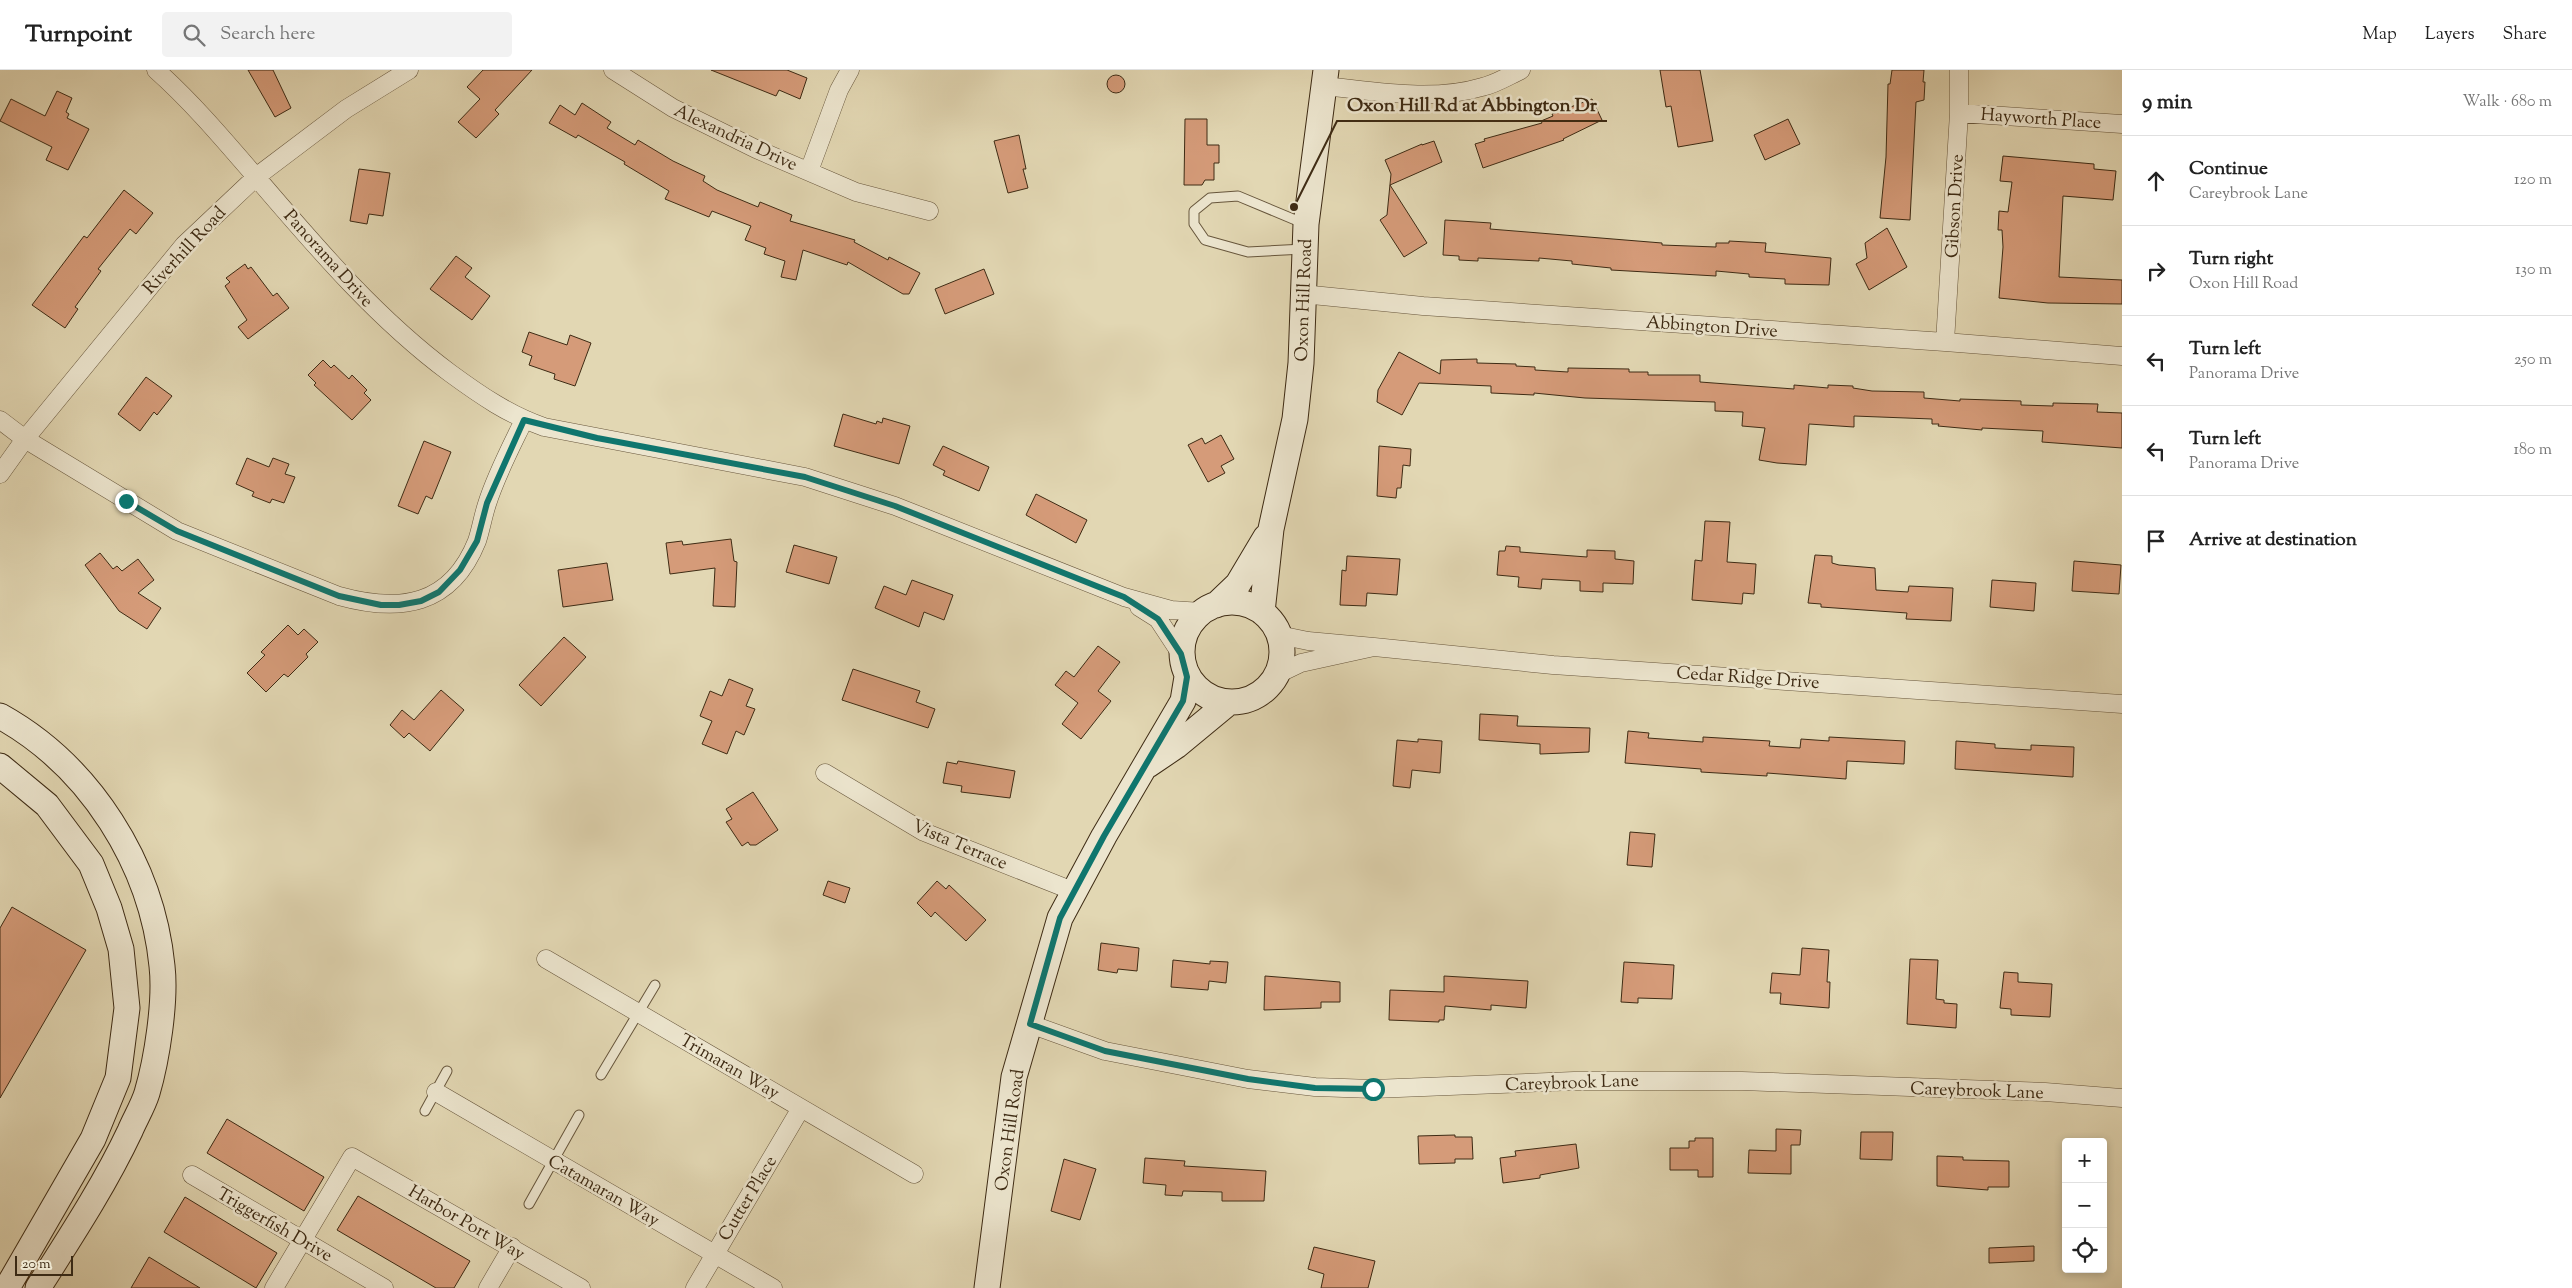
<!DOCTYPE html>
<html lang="en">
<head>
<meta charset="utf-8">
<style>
	:root { --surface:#fff; --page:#f2f2f2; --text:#222; --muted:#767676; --line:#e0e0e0 }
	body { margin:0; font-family:"Sorts Mill Goudy",serif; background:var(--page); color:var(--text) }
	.controls { position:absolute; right:15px; bottom:15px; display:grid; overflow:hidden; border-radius:5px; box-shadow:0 2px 8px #0003 }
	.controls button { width:45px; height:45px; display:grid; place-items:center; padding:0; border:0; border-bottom:1px solid var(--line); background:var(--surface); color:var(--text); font:25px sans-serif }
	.scale { position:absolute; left:15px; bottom:12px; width:58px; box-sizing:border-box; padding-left:5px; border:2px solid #3e2b14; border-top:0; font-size:14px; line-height:18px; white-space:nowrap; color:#3e2b14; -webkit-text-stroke:4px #ece5ce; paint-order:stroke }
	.stop { position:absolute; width:15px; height:15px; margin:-11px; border:4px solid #0f766e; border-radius:50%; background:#fff }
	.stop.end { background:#0f766e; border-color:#fff; box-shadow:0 1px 5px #0008 }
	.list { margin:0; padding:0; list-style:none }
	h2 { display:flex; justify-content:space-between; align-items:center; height:65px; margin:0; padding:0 20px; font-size:21px }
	h2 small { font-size:16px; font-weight:400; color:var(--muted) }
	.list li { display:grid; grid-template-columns:32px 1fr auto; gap:15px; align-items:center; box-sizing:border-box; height:90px; padding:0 20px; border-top:1px solid var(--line) }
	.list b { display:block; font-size:19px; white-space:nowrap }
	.list p { margin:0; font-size:16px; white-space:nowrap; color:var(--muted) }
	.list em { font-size:16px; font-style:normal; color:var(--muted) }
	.icon { flex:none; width:28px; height:28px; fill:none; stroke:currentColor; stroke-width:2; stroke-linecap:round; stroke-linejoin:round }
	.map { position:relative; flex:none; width:2122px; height:1218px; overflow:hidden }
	header { display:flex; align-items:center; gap:30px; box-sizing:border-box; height:70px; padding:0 25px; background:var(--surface); border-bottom:1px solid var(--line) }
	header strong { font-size:24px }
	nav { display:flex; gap:28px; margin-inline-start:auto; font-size:18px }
	.search { width:350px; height:45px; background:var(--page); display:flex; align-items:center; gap:12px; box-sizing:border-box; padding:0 18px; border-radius:5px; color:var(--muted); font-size:19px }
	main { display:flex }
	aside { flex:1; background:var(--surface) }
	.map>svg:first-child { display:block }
</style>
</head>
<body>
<header>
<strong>Turnpoint</strong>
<div class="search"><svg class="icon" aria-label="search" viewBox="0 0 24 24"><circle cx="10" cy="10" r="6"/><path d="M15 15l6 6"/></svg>Search here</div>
<nav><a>Map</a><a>Layers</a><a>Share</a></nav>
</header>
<main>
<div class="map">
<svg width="2122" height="1218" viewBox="0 0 2122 1218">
	<rect width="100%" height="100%" fill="#e2d7b3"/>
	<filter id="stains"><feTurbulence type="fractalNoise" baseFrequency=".004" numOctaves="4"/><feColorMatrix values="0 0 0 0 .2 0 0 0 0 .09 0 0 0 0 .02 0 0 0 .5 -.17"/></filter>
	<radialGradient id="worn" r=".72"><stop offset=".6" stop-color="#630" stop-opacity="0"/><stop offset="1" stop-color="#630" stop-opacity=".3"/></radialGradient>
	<path fill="#d59b79" stroke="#3e2b14" d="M248 0H273L291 38 275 47Z
		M483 0H532L495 40 499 44 476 68 458 52 480 29 467 17Z
		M711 0H787L807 8 800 29 779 20 776 26Z
		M1660 0H1700L1713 71 1678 77 1671 36 1666 37Z
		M1892 0H1924L1923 12H1925L1924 30 1916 32 1910 150 1880 148 1886 87 1888 14H1890Z
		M1107 14a9 9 0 1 1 18 0a9 9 0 1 1-18 0Z
		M57 21 72 28 66 42 69 44 67 48 89 59 68 100 46 90 52 77 0 51 11 29 45 46Z
		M1592 29 1602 50 1563 69 1564 70 1483 98 1475 74 1485 71 1484 69 1542 53 1541 51 1553 46 1552 44Z
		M582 33 611 52 607 58 635 75 638 70 673 91 705 106 703 111 717 120 758 137 760 132 792 145 790 151 855 170 854 172 888 190 889 187 920 203 909 224H903L848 192 847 195 803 180 796 210 781 207 785 191 764 184 766 178 745 170 751 156 712 141 709 147 665 129 669 121 624 94 625 92 578 65 576 68 549 53 560 35 575 45Z
		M1185 49H1207V75H1219V93H1214V110H1205L1202 115H1184Z
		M1788 49 1800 74 1765 90 1754 65Z
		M1019 65 1026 99H1023L1028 118 1008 123 994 71Z
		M1434 71 1442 92 1390 115 1427 173 1404 187 1380 150 1387 145 1391 104 1385 90 1422 74V75Z
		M2003 86 2094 94V99L2116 101 2113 130 2063 126 2059 207 2122 210V234L2048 233 1999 228 2003 177 2002 160H1998L1999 141 2008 142 2012 112 2000 111Z
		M359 99 390 103 383 146 369 144 367 154 350 151Z
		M124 120 153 143 136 164 130 159 98 199 101 201 75 237 78 239 65 258 32 235 84 166 87 168Z
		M1445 150 1491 153 1490 159 1662 173V175L1716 177V173H1729V171L1766 173 1765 182 1831 188 1829 215 1785 214V209L1749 207V204L1716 201V206L1611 200V198L1572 194V191L1539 188V191L1478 188V191L1459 190V186L1443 185Z
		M1887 158 1907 197 1869 220 1856 194 1867 188 1865 173Z
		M456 186 472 198 465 207 490 226 472 250 430 219Z
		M245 194 248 199 251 197 273 226 277 223 289 238 248 269 238 257 247 250 225 216 230 212 226 208Z
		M984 199 994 224 945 244 935 219Z
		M529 262 567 275 570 265 591 273 575 316 554 309 555 304 529 295 532 286 522 282Z
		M1399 282 1440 304 1441 290 1477 289V293L1516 294V296L1535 297V300L1568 302V298L1629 299V302H1648V305H1700V312L1794 319V315L1828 318V315L1853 316V318L1872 321 1924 322V328L1960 331V329L2021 331V335L2053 336V333L2098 334 2097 342 2122 343V378L2042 372 2043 361 1982 358V360L1938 356 1939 354H1932V349L1854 346V357L1809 354 1806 395 1777 393 1759 390 1765 358 1742 356 1743 342 1715 341V332L1585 328 1534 323V325L1491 323V316L1419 313 1402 345 1377 332 1378 320Z
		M323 290 331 298 334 295 349 309 352 305 367 320 364 323 371 330 352 350 314 315 316 313 308 305Z
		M146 307 172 326 157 345 154 342 140 361 118 344Z
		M843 344 876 354 877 351 882 353 883 348 910 356 899 394 834 376Z
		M1221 365 1234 389 1221 396 1225 403 1208 412 1188 375 1202 368 1205 374Z
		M424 371 451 382 432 429 426 426 418 444 398 436Z
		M943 376 989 397 979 421 943 405 945 401 933 395Z
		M1379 376 1411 379 1410 396 1403 395 1401 418H1397L1396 428 1377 426Z
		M247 388 269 397 273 388 289 394 285 404 295 407 284 433 272 429 270 433 252 426 254 422 236 414Z
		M1036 424 1087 450 1076 473 1026 445Z
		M1705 451 1730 452 1727 492 1756 494 1754 524 1743 523 1742 534 1692 530 1695 490 1702 491Z
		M731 469 734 491 737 492 735 537 713 536 715 498 670 504 666 473 682 471 683 475Z
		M794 475 837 487 829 514 786 502Z
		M1506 476 1520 477V482L1587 487V480L1615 481V489L1634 491 1633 514 1603 513V522L1580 521V511L1542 509 1541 519 1518 517 1519 507 1497 505 1499 481H1505Z
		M100 483 113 499 117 496 122 501 138 489 154 510 138 523 161 538 147 559 119 541 85 495Z
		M1815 485 1832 486V493L1839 495 1875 498 1876 520 1908 522 1909 516 1953 518 1951 551 1906 549 1907 543 1821 537V534L1808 533Z
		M1347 486 1400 489 1397 525 1367 523 1366 536 1340 535 1342 500 1346 501Z
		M2074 491 2121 495 2119 524 2072 521Z
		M607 493 613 530 563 537 558 500Z
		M912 510 953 525 944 550 924 542 919 557 875 538 884 516 906 525Z
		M1992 510 2036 513 2034 541 1990 537Z
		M288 555 298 565 304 559 318 572 306 584 308 587 288 607 284 604 266 622 247 603 265 585 261 582Z
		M564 567 586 587 541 636 519 615Z
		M1098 576 1120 592 1098 621 1111 631 1081 669 1062 654 1078 633 1055 615 1066 601 1074 607Z
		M853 599 920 621 916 632 935 639 928 658 842 630Z
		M729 609 753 619 746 636 755 639 744 665 736 661 727 684 702 674 712 651 700 646 710 621 722 626Z
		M441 620 464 640 430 681 409 663 404 668 390 655 402 640 414 650Z
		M1480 644 1518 646 1517 656 1590 658 1589 682 1540 684V674L1479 670Z
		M1628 661 1649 663 1648 668 1703 672V667L1770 671 1769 676 1800 678 1801 669 1829 671V667L1905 671 1904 694 1847 691 1846 709 1767 703V706L1701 702V699L1625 693Z
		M1418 669 1442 671 1440 703 1412 700 1410 718 1393 716 1397 670 1418 672Z
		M1956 671 1995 674V678L2031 680V675L2074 677 2073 707 1955 699Z
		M958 691 1015 701 1010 728 961 722 962 716 943 713 947 692 957 694Z
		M753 722 778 760 756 775H750L748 772 742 776 726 752 732 749 726 739Z
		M1630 762 1655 764 1652 797 1627 795Z
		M828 811 850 818 845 833 823 825Z
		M937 811 946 819 949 815 986 850 966 871 935 842 931 847 917 833Z
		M12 837 86 880 0 1028V858Z
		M1101 873 1139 878 1137 901 1118 899 1117 903 1098 900Z
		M1802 878 1829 880 1827 912H1830L1829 938 1780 934 1781 923H1770L1772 903 1800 905Z
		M1910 889 1938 890 1936 929 1944 930V933L1957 934 1956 958 1907 954Z
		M1173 890 1210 894V891L1228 892 1226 913 1209 911 1208 920 1171 917Z
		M1624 892 1674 895 1672 929 1638 928V933L1621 932Z
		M2004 902 2018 903V912L2052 914 2050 947 2011 945V939L2000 938Z
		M1265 906 1340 912V932H1321V938L1264 940Z
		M1444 906 1528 911 1526 938 1491 935V940L1445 936 1444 950H1439V952L1389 950 1390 920 1444 922Z
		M227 1049 324 1107 304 1141 207 1083Z
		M1776 1059 1801 1060 1800 1075H1791V1104L1748 1103 1749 1080 1776 1081Z
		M1861 1062H1893L1892 1090 1860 1089Z
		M1455 1065V1067H1472L1473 1089H1455V1093L1419 1094 1418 1066Z
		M1695 1068H1713V1107H1698V1100H1670V1078H1689V1071H1695Z
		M1576 1074 1579 1098 1540 1105V1108L1503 1113 1500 1088 1516 1086 1515 1081Z
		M1937 1086 1963 1087V1090L2009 1091V1117H1988V1120L1937 1116Z
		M1145 1088 1185 1091 1184 1096 1266 1101 1264 1131H1222V1122L1183 1121 1182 1126 1165 1125 1166 1115 1143 1113Z
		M1064 1089 1096 1099 1080 1150 1051 1141Z
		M358 1126 470 1191 454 1218H436L337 1160Z
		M185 1127 277 1183 256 1218 164 1162Z
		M2034 1176V1191L1989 1193V1178Z
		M1314 1177 1375 1191 1368 1218H1321L1324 1204 1308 1199Z
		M149 1187 180 1206 200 1218H131Z"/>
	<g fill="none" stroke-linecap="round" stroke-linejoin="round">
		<defs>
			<path id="lane" d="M1304 179 1248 182 1205 170 1194 154V141L1210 128 1238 126 1305 154
				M601 1005 655 915
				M425 1041 447 1001
				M529 1134 579 1045"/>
			<path id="street" d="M156 0C193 33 224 70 256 107 316 177 376 248 450 303 480 325 509 345 544 357L805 407 895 436 1124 527 1171 540 1202 542
				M613 0 673 38 756 79 856 122 929 141
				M1324 16C1375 21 1432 32 1482 17 1496 14 1508 6 1521 0
				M1959 43 2122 54
				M809 101 839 20 850 0
				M1302 224 1423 236 1945 272 2122 286
				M1945 272 1959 43V0
				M0 350 25 369 177 461 339 526C400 543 451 536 477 471 481 459 483 446 487 434 496 405 511 377 524 350
				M0 404 25 369 184 175 256 107 346 39 409 0
				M1139 537 1158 549 1181 584
				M1374 577 1553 595 2122 634
				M1278 604 1301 593 1374 577 1308 571 1279 565
				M825 703 924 762 1073 821
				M546 889 914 1104
				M1030 954 1105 981 1248 1009 1315 1017 1373 1019 1574 1011H1742L2045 1022 2122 1028
				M436 1022 773 1218
				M192 1105 384 1218
				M274 1218 352 1087 581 1218
				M488 1218 512 1177
				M695 1218 801 1038"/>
			<path id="secondary" d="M1182 582a50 50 0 1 1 100 0a50 50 0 1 1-100 0Z
				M1216 535 1238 514 1266 467
				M1262 542 1271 459 1295 349 1301 293 1306 154 1326 0
				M0 646C90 696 152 794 162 896 166 931 157 989 147 1023 143 1036 135 1049 130 1061 104 1116 71 1166 38 1218
				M1148 695 1176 676 1228 633
				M0 696 47 735 91 794 109 838 121 879 127 938 118 1008 93 1069 7 1218
				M987 1218 1014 1007 1060 848 1104 766 1183 631 1187 607"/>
		</defs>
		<use href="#lane" stroke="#67563c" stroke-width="11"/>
		<use href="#street" stroke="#67563c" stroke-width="19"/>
		<use href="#secondary" stroke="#3e2b14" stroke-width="27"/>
		<use href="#lane" stroke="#ece5ce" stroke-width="9"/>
		<use href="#street" stroke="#ece5ce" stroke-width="18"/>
		<use href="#secondary" stroke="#ece5ce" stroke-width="25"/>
	</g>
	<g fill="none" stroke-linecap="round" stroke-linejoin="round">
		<path stroke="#0f766e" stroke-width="6" d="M126 431 177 461 339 526 381 535H399L421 531 439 522 460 500 477 471 487 433 524 350 597 368 805 407 895 436 1124 527 1158 549 1181 584 1187 607 1183 631 1104 766 1060 848 1030 954 1105 981 1248 1009 1315 1018 1373 1019"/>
	</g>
	<g text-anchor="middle" stroke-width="5" stroke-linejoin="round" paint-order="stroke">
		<g font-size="18" fill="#3e2b14" stroke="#ece5ce">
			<text transform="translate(2041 48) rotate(4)" y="6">Hayworth Place</text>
			<text transform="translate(736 67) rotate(25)" y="6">Alexandria Drive</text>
			<text transform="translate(1954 136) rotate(-87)" y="6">Gibson Drive</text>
			<text transform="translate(184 180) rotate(-47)" y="6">Riverhill Road</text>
			<text transform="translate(329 188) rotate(48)" y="6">Panorama Drive</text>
			<text transform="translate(1303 230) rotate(-88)" y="6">Oxon Hill Road</text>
			<text transform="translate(1712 256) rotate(4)" y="6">Abbington Drive</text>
			<text transform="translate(1748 607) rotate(4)" y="6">Cedar Ridge Drive</text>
			<text transform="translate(960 774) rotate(23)" y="6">Vista Terrace</text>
			<text transform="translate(730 996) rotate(30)" y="6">Trimaran Way</text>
			<text transform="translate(1572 1012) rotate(-2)" y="6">Careybrook Lane</text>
			<text transform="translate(1977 1020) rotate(2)" y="6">Careybrook Lane</text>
			<text transform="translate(1009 1060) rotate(-82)" y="6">Oxon Hill Road</text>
			<text transform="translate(604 1120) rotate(30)" y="6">Catamaran Way</text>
			<text transform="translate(747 1128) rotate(-59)" y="6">Cutter Place</text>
			<text transform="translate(467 1152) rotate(30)" y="6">Harbor Port Way</text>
			<text transform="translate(275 1154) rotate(30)" y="6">Triggerfish Drive</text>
		</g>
	</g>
	<path fill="none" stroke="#3e2b14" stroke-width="2" d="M1294 137L1337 51H1607"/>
	<circle fill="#3e2b14" stroke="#ece5ce" stroke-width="2" cx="1294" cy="137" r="5"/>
	<g font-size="19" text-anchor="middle" font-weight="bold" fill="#3e2b14" stroke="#ece5ce" stroke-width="5" stroke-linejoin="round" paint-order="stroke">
		<text x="1472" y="41">Oxon Hill Rd at Abbington Dr</text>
	</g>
	<rect width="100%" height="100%" filter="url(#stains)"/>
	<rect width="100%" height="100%" fill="url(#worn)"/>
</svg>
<div class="controls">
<button>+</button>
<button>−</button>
<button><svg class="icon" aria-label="locate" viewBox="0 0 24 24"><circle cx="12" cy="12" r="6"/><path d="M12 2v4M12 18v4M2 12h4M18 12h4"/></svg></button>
</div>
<div class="scale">20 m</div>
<div class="stop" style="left:1373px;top:1019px"></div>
<div class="stop end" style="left:126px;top:431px"></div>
</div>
<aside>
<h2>9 min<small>Walk · 680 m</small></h2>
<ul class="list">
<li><svg class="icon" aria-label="ahead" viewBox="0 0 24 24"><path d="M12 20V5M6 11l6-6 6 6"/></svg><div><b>Continue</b><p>Careybrook Lane</p></div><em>120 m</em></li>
<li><svg class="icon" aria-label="right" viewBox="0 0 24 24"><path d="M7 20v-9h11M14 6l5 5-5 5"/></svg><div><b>Turn right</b><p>Oxon Hill Road</p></div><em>130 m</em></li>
<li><svg class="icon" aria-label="left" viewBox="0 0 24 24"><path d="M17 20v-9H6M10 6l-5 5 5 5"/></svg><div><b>Turn left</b><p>Panorama Drive</p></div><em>250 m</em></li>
<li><svg class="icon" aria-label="left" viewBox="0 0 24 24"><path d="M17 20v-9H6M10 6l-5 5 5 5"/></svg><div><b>Turn left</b><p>Panorama Drive</p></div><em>180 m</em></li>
<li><svg class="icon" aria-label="arrive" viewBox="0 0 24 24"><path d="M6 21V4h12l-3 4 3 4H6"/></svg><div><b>Arrive at destination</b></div></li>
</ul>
</aside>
</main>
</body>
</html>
